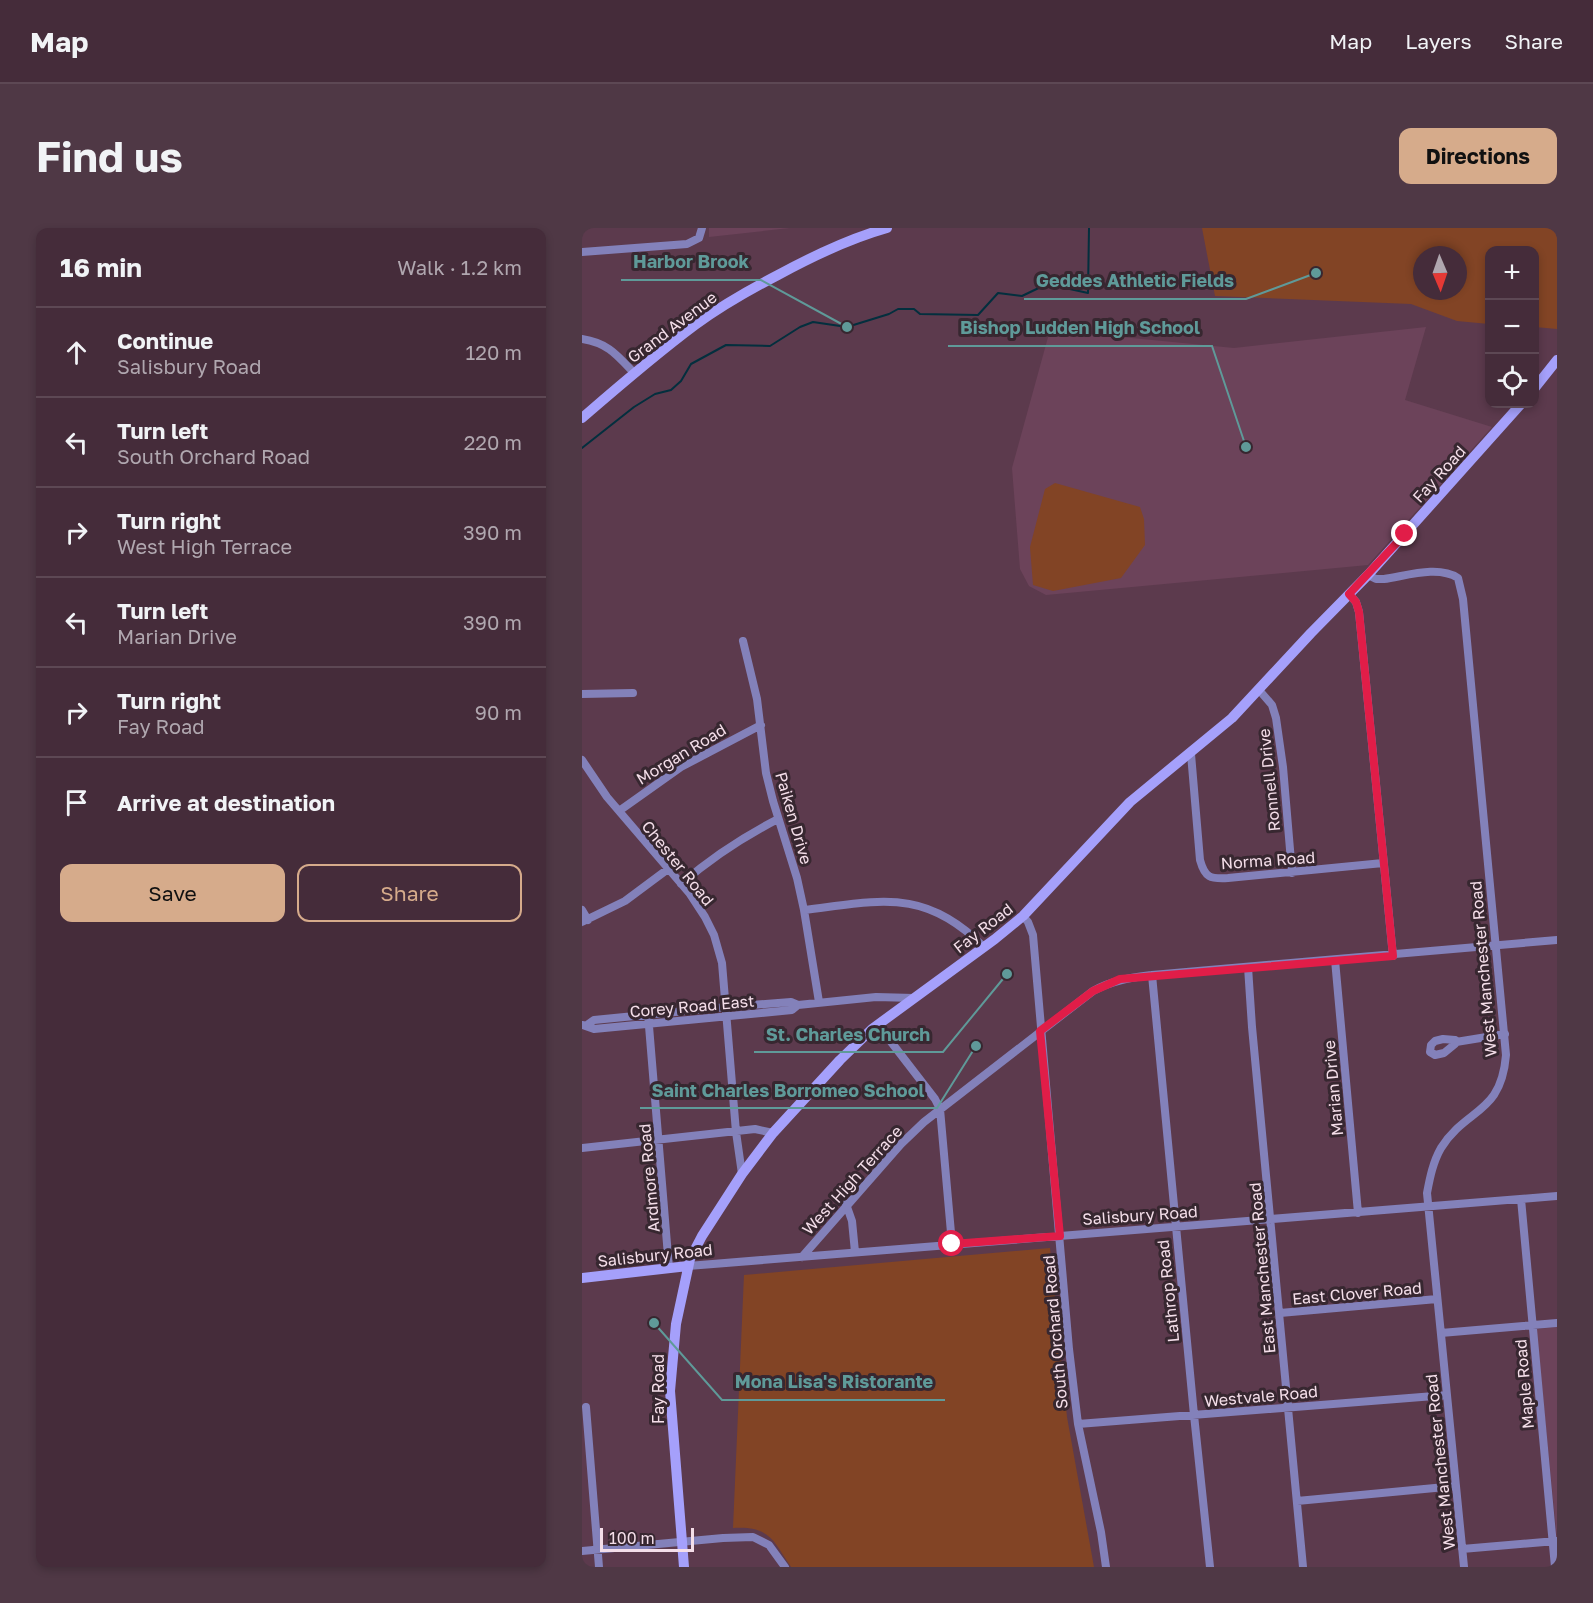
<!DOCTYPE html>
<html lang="en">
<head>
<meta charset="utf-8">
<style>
	:root { --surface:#452c3a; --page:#4f3845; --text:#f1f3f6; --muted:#b0a7af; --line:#5d4854; --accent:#d6ab8b }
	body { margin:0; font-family:"Golos Text",sans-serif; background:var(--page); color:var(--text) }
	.controls { position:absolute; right:18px; top:18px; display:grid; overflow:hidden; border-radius:12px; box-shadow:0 3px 9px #0003 }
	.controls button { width:54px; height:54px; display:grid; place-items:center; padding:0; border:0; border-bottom:2px solid var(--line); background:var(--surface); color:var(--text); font:30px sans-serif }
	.compass { position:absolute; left:831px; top:18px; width:54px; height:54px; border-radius:50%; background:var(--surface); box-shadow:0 3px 9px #0003; rotate:178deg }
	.scale { position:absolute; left:18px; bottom:15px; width:94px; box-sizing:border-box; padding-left:6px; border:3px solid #f4dee9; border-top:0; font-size:16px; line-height:21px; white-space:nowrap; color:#f4dee9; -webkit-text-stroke:4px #372730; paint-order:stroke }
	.stop { position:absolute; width:18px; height:18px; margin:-14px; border:4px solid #e11d48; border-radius:50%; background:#fff }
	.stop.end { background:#e11d48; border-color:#fff; box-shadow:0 2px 6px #0008 }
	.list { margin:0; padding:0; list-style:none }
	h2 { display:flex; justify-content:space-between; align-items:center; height:78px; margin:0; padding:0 24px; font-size:26px }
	h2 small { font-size:20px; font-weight:400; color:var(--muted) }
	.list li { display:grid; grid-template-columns:39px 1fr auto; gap:18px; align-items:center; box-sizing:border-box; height:90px; padding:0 24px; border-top:2px solid var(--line) }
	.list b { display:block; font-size:22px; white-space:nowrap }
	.list p { margin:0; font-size:20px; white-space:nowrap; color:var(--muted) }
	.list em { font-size:20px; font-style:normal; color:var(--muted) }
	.actions { display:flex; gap:12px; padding:18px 24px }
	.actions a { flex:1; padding:14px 0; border:2px solid var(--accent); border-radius:12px; text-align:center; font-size:21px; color:var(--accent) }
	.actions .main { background:var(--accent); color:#111 }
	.icon { flex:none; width:33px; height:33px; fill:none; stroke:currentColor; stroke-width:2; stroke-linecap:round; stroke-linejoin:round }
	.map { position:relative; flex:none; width:975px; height:1339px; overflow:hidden; border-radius:12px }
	header { display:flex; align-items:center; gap:36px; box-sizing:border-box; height:84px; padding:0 30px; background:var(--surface); border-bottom:2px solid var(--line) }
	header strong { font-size:28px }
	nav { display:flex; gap:33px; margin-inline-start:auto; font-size:21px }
	.intro { display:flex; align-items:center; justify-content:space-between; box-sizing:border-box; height:144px; padding:0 36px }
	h1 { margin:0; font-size:42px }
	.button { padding:15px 27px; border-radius:12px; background:var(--accent); color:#111; font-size:21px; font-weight:700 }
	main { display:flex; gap:36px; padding:0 36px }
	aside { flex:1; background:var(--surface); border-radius:12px; box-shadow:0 3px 9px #0003 }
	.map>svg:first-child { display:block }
</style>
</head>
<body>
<header>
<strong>Map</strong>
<nav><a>Map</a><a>Layers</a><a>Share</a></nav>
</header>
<div class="intro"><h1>Find us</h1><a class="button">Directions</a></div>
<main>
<aside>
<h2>16 min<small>Walk · 1.2 km</small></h2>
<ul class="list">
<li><svg class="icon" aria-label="ahead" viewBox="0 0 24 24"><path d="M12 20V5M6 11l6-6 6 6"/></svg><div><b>Continue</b><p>Salisbury Road</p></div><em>120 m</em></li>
<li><svg class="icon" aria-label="left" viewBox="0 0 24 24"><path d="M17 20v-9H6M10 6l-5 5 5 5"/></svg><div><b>Turn left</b><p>South Orchard Road</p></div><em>220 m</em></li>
<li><svg class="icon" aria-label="right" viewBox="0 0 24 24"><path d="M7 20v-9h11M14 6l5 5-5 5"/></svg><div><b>Turn right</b><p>West High Terrace</p></div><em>390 m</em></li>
<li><svg class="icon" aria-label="left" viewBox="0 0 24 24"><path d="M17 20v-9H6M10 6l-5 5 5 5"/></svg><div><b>Turn left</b><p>Marian Drive</p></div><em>390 m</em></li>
<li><svg class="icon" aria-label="right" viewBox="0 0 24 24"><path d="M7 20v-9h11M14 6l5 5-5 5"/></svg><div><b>Turn right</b><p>Fay Road</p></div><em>90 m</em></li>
<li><svg class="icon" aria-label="arrive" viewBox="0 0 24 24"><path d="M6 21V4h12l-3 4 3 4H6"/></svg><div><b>Arrive at destination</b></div></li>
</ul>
<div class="actions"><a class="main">Save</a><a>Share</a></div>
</aside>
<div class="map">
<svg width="975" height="1339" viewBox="0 0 975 1339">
	<rect width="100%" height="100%" fill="#5c3a4d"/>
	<path fill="#6c435a" d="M127 0H208L127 9Z
		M844 99 823 172 910 199 786 337 464 367 447 358 438 341 430 240 468 102 652 120Z
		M975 1099V1310L954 1101Z"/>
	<path fill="#824425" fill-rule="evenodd" d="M620 0H975V101L953 99 952 22H908L907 96 875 93 829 76 633 68ZM840 27H876V63H840Z
		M473 255 558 279 562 291 563 317 539 350 471 363 451 357 448 319 463 261Z
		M468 1020 485 1189 512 1339H209C191 1312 188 1298 151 1300L162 1047Z"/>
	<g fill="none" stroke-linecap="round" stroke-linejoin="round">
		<path stroke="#032f3e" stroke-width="2" d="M0 220 52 179 73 166 89 162 99 153 109 136 144 117 188 118 218 99 231 94 265 99 307 86 316 81H332L338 86 396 87 416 65 440 68 465 56 506 65 507 0"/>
		<path stroke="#8381ba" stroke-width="8" d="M0 24 105 16 117 10 120 0
			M0 111C26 115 35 127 52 145
			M786 347 794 351H802C824 348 856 337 876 350L881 371 924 827C919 887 885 879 859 920 851 934 848 949 845 965L882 1339
			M767 366 774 374 777 384 811 728
			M161 413 175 471 184 545 191 573 215 650 222 682 237 774
			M677 462 690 477 694 490 701 539 710 645
			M0 466 51 465
			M609 526 618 632C623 650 628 651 646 650L801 635
			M0 532 25 569 108 666 123 689 132 707 140 735 154 904 160 946
			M37 583 99 539 179 497
			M99 656C129 630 161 609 196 591
			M0 682 6 692
			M222 682C298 673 342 659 402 719
			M441 688 446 694 451 707 487 1121 496 1196 519 1304 524 1339
			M0 694 43 673 86 641
			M753 732 776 985
			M666 739 670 799 721 1339
			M570 747 612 1187 628 1339
			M66 786 87 1040
			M1 797 12 801 210 782 216 777
			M5 797 12 792 144 779 209 774 216 777 294 769 332 770
			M296 797 353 871 358 881 370 1016
			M861 811 873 812V816L862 825 853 827 848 824 849 817 853 813Z
			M874 814 923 806
			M0 920 173 901 191 905
			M939 971 973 1339
			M264 976 270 993 273 1024
			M220 1029 319 916 342 894 511 763C531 752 548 750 570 747L975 712
			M106 1038 975 968
			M698 1085 855 1071
			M859 1105 975 1095
			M4 1179 17 1339
			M496 1196 865 1167
			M715 1273 874 1258
			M880 1321 974 1313
			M0 1323 141 1310 171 1309 187 1317 203 1339"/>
		<path stroke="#a5a0fb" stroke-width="10" d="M952 161 975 132
			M0 190C37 158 74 126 113 97 139 78 167 62 196 47 231 28 266 11 305 0
			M0 1050 106 1038
			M102 1339 88 1163 94 1096 108 1031 120 1008 160 946 191 905 258 832 290 801 413 711 441 688 548 574 650 490 729 405 786 347 939 176"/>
	</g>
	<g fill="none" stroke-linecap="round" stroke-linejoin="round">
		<path stroke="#e11d48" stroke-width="8" d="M370 1016 478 1008 458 803 511 763 538 751 811 728 777 384 774 374 767 366 823 306"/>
	</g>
	<g text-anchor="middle" stroke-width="6" stroke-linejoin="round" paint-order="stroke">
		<g font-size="16" fill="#f4dee9" stroke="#372730">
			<text transform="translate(90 99) rotate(-37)" y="6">Grand Avenue</text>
			<text transform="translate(857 246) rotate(-48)" y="6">Fay Road</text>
			<text transform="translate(99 526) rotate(-31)" y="6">Morgan Road</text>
			<text transform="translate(687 552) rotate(-96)" y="6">Ronnell Drive</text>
			<text transform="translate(212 590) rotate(74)" y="6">Paiken Drive</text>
			<text transform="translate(686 632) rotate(-4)" y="6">Norma Road</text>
			<text transform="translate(96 635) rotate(51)" y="6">Chester Road</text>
			<text transform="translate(401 700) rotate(-38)" y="6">Fay Road</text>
			<text transform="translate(901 741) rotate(-95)" y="6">West Manchester Road</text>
			<text transform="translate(110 778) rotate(-5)" y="6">Corey Road East</text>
			<text transform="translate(751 860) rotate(-95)" y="6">Marian Drive</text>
			<text transform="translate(67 950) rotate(-95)" y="6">Ardmore Road</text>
			<text transform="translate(270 952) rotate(-48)" y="6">West High Terrace</text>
			<text transform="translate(558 987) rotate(-4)" y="6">Salisbury Road</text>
			<text transform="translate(73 1027) rotate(-6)" y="6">Salisbury Road</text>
			<text transform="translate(680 1040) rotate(-95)" y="6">East Manchester Road</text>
			<text transform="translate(586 1063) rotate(-96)" y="6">Lathrop Road</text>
			<text transform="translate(775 1065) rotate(-5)" y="6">East Clover Road</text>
			<text transform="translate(473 1104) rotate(-95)" y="6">South Orchard Road</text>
			<text transform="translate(942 1156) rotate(-95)" y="6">Maple Road</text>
			<text transform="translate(76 1161) rotate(-90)" y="6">Fay Road</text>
			<text transform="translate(679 1168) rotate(-5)" y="6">Westvale Road</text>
			<text transform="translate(858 1234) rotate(-96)" y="6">West Manchester Road</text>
		</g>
	</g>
	<path fill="none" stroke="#5f9a99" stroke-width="2" d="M265 99L179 52H39M734 45L664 71H442M664 219L630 118H366M425 746L361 824H172M394 818L355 880H58M72 1095L140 1172H363"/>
	<g fill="#5f9a99" stroke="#372730" stroke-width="2">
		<circle cx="265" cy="99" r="6"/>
		<circle cx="734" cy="45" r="6"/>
		<circle cx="664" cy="219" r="6"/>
		<circle cx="425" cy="746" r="6"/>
		<circle cx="394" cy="818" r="6"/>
		<circle cx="72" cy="1095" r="6"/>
	</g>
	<g font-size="18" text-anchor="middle" font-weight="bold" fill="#5f9a99" stroke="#372730" stroke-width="6" stroke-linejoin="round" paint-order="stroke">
		<text x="109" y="40">Harbor Brook</text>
		<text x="553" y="59">Geddes Athletic Fields</text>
		<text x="498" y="106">Bishop Ludden High School</text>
		<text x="266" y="813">St. Charles Church</text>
		<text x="206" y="869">Saint Charles Borromeo School</text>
		<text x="252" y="1160">Mona Lisa's Ristorante</text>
	</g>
</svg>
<div class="controls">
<button>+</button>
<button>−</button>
<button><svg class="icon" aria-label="locate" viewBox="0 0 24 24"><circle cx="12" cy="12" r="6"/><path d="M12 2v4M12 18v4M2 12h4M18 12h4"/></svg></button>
</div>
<svg class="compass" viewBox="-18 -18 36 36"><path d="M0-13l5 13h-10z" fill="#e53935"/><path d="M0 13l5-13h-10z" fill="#b0a7af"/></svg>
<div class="scale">100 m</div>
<div class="stop" style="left:370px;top:1016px"></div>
<div class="stop end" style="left:823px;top:306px"></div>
</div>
</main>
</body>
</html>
